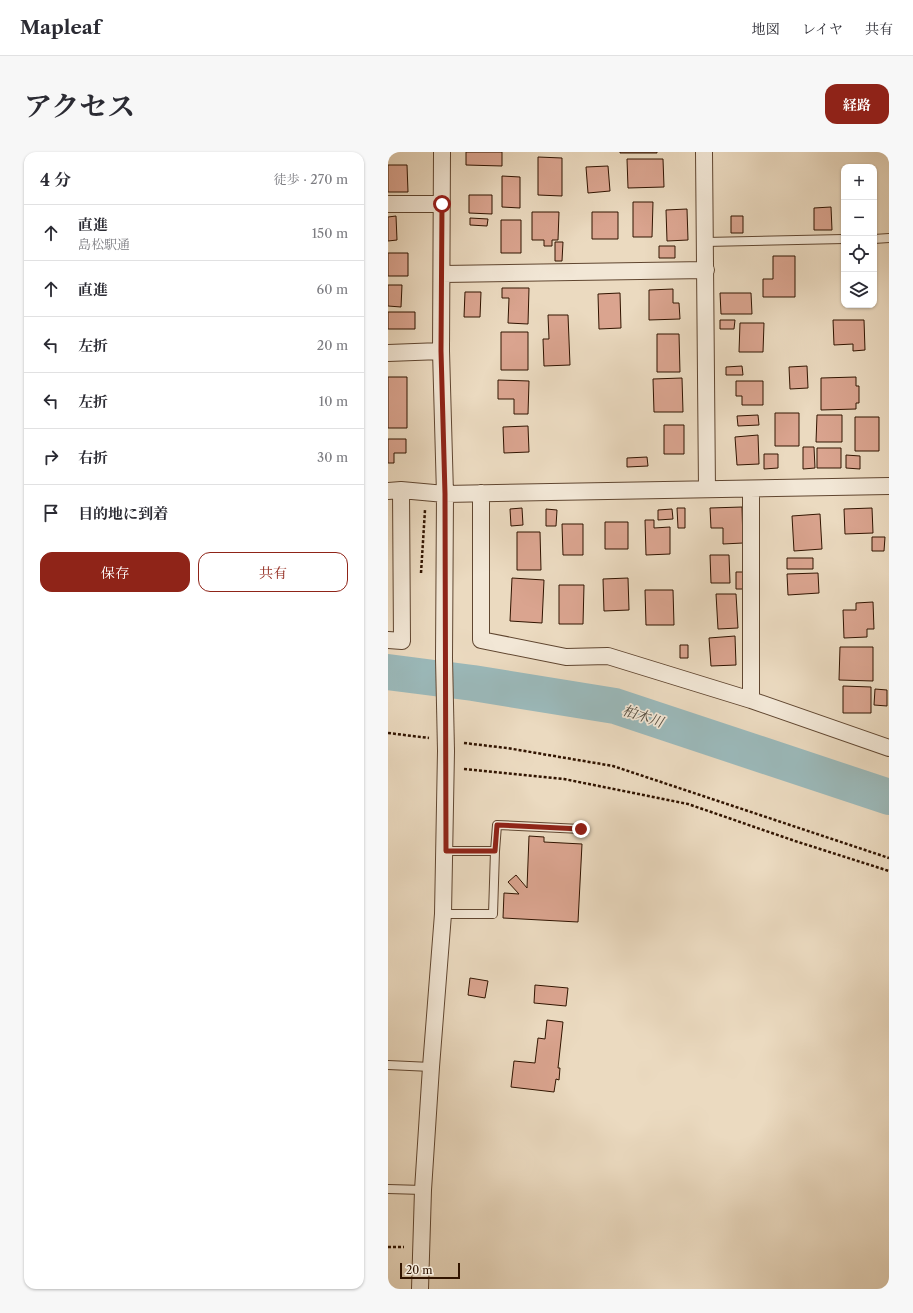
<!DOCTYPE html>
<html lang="ja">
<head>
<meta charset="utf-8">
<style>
	:root { --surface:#fff; --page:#f7f7f7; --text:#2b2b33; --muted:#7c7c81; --line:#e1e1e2; --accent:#8f2418 }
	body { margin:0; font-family:"Libre Caslon Text","Noto Serif JP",serif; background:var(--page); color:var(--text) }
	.controls { position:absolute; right:12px; top:12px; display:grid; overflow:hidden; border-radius:8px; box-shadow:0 1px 3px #0004 }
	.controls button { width:36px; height:36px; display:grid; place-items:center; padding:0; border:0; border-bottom:1px solid var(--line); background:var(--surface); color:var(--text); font:20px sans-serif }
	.scale { position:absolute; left:12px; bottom:10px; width:60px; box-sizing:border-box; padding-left:4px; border:2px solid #311400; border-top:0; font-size:11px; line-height:14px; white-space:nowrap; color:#311400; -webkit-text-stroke:3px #f2e7d6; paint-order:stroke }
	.stop { position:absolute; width:12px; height:12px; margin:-9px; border:3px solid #8f2418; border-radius:50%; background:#fff }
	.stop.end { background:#8f2418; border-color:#fff; box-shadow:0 1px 4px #0008 }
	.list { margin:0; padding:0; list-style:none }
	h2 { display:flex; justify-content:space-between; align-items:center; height:52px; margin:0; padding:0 16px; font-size:17px }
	h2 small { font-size:13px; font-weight:400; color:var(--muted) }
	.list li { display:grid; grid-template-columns:26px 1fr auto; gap:12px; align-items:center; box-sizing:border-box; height:56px; padding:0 16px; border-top:1px solid var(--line) }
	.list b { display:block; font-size:15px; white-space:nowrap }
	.list p { margin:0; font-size:13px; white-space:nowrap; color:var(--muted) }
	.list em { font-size:13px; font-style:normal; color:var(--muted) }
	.actions { display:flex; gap:8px; padding:12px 16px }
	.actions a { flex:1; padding:9px 0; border:1px solid var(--accent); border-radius:12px; text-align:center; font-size:14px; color:var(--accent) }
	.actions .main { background:var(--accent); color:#fff }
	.icon { flex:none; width:22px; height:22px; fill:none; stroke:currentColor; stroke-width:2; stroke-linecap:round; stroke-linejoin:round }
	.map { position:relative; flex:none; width:501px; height:1137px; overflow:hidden; border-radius:12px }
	header { display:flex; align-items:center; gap:24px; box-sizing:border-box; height:56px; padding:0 20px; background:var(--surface); border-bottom:1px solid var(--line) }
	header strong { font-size:19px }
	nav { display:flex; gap:22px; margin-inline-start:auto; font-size:14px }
	.intro { display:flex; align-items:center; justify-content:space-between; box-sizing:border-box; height:96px; padding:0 24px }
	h1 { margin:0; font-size:28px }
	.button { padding:10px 18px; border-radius:12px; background:var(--accent); color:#fff; font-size:14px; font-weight:700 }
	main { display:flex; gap:24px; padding:0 24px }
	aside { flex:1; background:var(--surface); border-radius:12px; box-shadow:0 1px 3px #0004 }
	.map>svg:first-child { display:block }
</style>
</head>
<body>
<header>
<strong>Mapleaf</strong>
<nav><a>地図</a><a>レイヤ</a><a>共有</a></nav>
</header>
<div class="intro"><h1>アクセス</h1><a class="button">経路</a></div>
<main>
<aside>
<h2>4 分<small>徒歩 · 270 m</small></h2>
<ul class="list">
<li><svg class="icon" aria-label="ahead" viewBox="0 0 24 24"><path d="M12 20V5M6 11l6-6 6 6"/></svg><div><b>直進</b><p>島松駅通</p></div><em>150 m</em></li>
<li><svg class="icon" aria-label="ahead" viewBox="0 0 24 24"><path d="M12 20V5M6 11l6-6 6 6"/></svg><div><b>直進</b></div><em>60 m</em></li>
<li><svg class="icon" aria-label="left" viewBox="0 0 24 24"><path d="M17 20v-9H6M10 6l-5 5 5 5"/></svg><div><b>左折</b></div><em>20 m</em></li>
<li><svg class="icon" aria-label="left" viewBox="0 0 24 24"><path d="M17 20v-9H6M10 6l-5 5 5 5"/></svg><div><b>左折</b></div><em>10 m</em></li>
<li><svg class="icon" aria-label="right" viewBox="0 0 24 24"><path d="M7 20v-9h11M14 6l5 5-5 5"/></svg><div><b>右折</b></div><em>30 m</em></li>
<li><svg class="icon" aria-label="arrive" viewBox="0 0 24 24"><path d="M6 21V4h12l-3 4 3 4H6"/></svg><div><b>目的地に到着</b></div></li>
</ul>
<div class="actions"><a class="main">保存</a><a>共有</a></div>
</aside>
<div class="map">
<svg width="501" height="1137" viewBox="0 0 501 1137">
	<rect width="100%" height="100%" fill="#ebdac0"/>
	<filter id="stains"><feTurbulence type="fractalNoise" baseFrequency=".005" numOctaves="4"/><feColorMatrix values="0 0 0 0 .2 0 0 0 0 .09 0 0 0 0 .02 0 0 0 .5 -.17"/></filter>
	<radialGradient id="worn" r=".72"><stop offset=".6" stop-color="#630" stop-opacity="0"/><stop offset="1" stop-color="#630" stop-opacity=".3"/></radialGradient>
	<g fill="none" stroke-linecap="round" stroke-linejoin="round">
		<path stroke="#9bb9ba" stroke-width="36" d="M0 520 85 531 227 554 501 645"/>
	</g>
	<path fill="#daa48f" stroke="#311400" d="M78 0H114V14L78 13Z
		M232 0H269V1H232Z
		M150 5 174 6V44L150 43Z
		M239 7H275L276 35 240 36Z
		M0 13H19L20 40H0Z
		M220 14 222 39 200 41 198 15Z
		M114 24 132 25V56L114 55Z
		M81 43H104V62L81 61Z
		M245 50H265L264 85H245Z
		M443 55 444 78H426V56Z
		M299 57 300 88 279 89 278 58Z
		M144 60H171L170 88H164V94H156V88H144Z
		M204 60H230V87H204Z
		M8 64 9 88 0 89V65Z
		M343 64H355V81H343Z
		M82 66 100 67 99 74 82 73Z
		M113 68H133V101H113Z
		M167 90H175L174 109H167Z
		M271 94H287V106H271Z
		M0 101H20V124H0Z
		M385 104H407V145H375V127H385Z
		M0 133H14L13 155 0 154Z
		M114 136H141L140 172 120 171 121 146H114Z
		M285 137V151H291L292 167 261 168V138Z
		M77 140H93L92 165H76Z
		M232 141 233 176 211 177 210 142Z
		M332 141H363L364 162H333Z
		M0 160H27V177H0Z
		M160 163H180L182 213 156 214 155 187H161Z
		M332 168H347L346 177H332Z
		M445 168H476L477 198 465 199V192L446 193Z
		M352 171H376L375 200H351Z
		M113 180H140V218H113Z
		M269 182H291L292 220H269Z
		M354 214 355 223H338V215Z
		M419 214 420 236 402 237 401 215Z
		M0 225H19V276H0Z
		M468 225V234H471V251H468V257L433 258V226Z
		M294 226 295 260H266L265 227Z
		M110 228 141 229 140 262H126V247H110Z
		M348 229H375V253H354V244H348Z
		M387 261H411V294H387Z
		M370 263 371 273 350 274 349 264Z
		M429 263H454V290H428Z
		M467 265H491V299H467Z
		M276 273H296V302H276Z
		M140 274 141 300 116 301 115 275Z
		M370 283 371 312 349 313 347 285Z
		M0 287H18V301H6V311H0Z
		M415 295H426L427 316 415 317Z
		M429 296H453V316H429Z
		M376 302H390V316L376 317Z
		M458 303 472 304V317L458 316Z
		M259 305 260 314 239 315V306Z
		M354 355 355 391 335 392V376H323L322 356Z
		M134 356 135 373 123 374 122 357Z
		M289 356H297V376H290Z
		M484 356 485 381 457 382 456 357Z
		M158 357 169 358 168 374H158Z
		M284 357 285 367 270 368V358Z
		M432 362 434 397 406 399 404 364Z
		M257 368H266V376L282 375V402L258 403Z
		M217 370H240V397H217Z
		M174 372H195V403H175Z
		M129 380H152L153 418H129Z
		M484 385H497L496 399H484Z
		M322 403H341L342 431H323Z
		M399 406H425V417H399Z
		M348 420H358L357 437H348Z
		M430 421 431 441 400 443 399 422Z
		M124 426 156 428 154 471 122 469Z
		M240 426 241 458 216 459 215 427Z
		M171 433H196L195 472H171Z
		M257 438H285L286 473H258Z
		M328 442H348L350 476 330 477Z
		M485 450 486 477H479V485L456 486 455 458H468V451Z
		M347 484 348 513 323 514 321 486Z
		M292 493H300V506H292Z
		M452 495H485V529L451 528Z
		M455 534 483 535V561H455Z
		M487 537 499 538V554L486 553Z
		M141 684 156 685V690L194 692 190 770 115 766 116 741 131 742 120 730 128 723 139 736Z
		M82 826 100 829 97 846 80 843Z
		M147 833 180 836 178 854 146 851Z
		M159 868 175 870 170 916H172L171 928 168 927 166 940 123 935 126 909 147 911 150 886 157 887Z"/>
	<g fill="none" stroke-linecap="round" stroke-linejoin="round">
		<defs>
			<path id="service" d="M486 87 501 86
				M317 90 456 87
				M107 699 109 673 193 677
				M55 762H105L107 699H58
				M0 913 43 915
				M0 1037 35 1038"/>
			<path id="minor" d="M54 0 53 199 57 342 56 506
				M316 0 319 337
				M0 52H54
				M55 122 318 118
				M0 201 53 199
				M0 339 13 338 57 342 501 334
				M93 341V488L178 505 220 504 363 548 501 596
				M0 488 14 489 13 338
				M363 548V338
				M32 1137 35 1038 43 915 55 762 58 599"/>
		</defs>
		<use href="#service" stroke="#604630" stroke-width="10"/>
		<use href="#minor" stroke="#604630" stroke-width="18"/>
		<path stroke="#311400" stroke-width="2.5" stroke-dasharray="3 2" stroke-linecap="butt" d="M33 421 37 358
			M0 581 41 586
			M76 591 119 596 225 614 501 706
			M76 617 176 627 300 652 407 689 501 719
			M0 1095H16"/>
		<use href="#service" stroke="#f2e7d6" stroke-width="8"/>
		<use href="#minor" stroke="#f2e7d6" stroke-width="16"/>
		<defs>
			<path id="minor-bridge" d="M56 506 58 599"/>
		</defs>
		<use href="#minor-bridge" stroke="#604630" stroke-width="18" stroke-linecap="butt"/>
		<use href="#minor-bridge" stroke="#f2e7d6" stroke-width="16"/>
	</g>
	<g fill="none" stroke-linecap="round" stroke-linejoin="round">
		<path stroke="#8f2418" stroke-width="5" d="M54 52 53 199 57 342 58 699H107L109 673 193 677"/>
	</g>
	<g text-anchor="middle" stroke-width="3.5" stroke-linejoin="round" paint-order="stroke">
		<g font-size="14" font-style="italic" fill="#564e41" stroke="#f2e7d6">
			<text transform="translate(255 564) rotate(18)" y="5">柏木川</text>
		</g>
	</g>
	<rect width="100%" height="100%" filter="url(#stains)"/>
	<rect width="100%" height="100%" fill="url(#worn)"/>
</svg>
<div class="controls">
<button>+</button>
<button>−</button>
<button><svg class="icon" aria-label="locate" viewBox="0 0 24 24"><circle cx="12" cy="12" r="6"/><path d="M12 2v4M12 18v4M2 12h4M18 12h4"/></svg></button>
<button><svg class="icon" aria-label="layers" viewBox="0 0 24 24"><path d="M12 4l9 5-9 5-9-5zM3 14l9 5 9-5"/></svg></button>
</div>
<div class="scale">20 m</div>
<div class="stop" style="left:54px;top:52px"></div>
<div class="stop end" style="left:193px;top:677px"></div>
</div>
</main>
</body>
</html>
